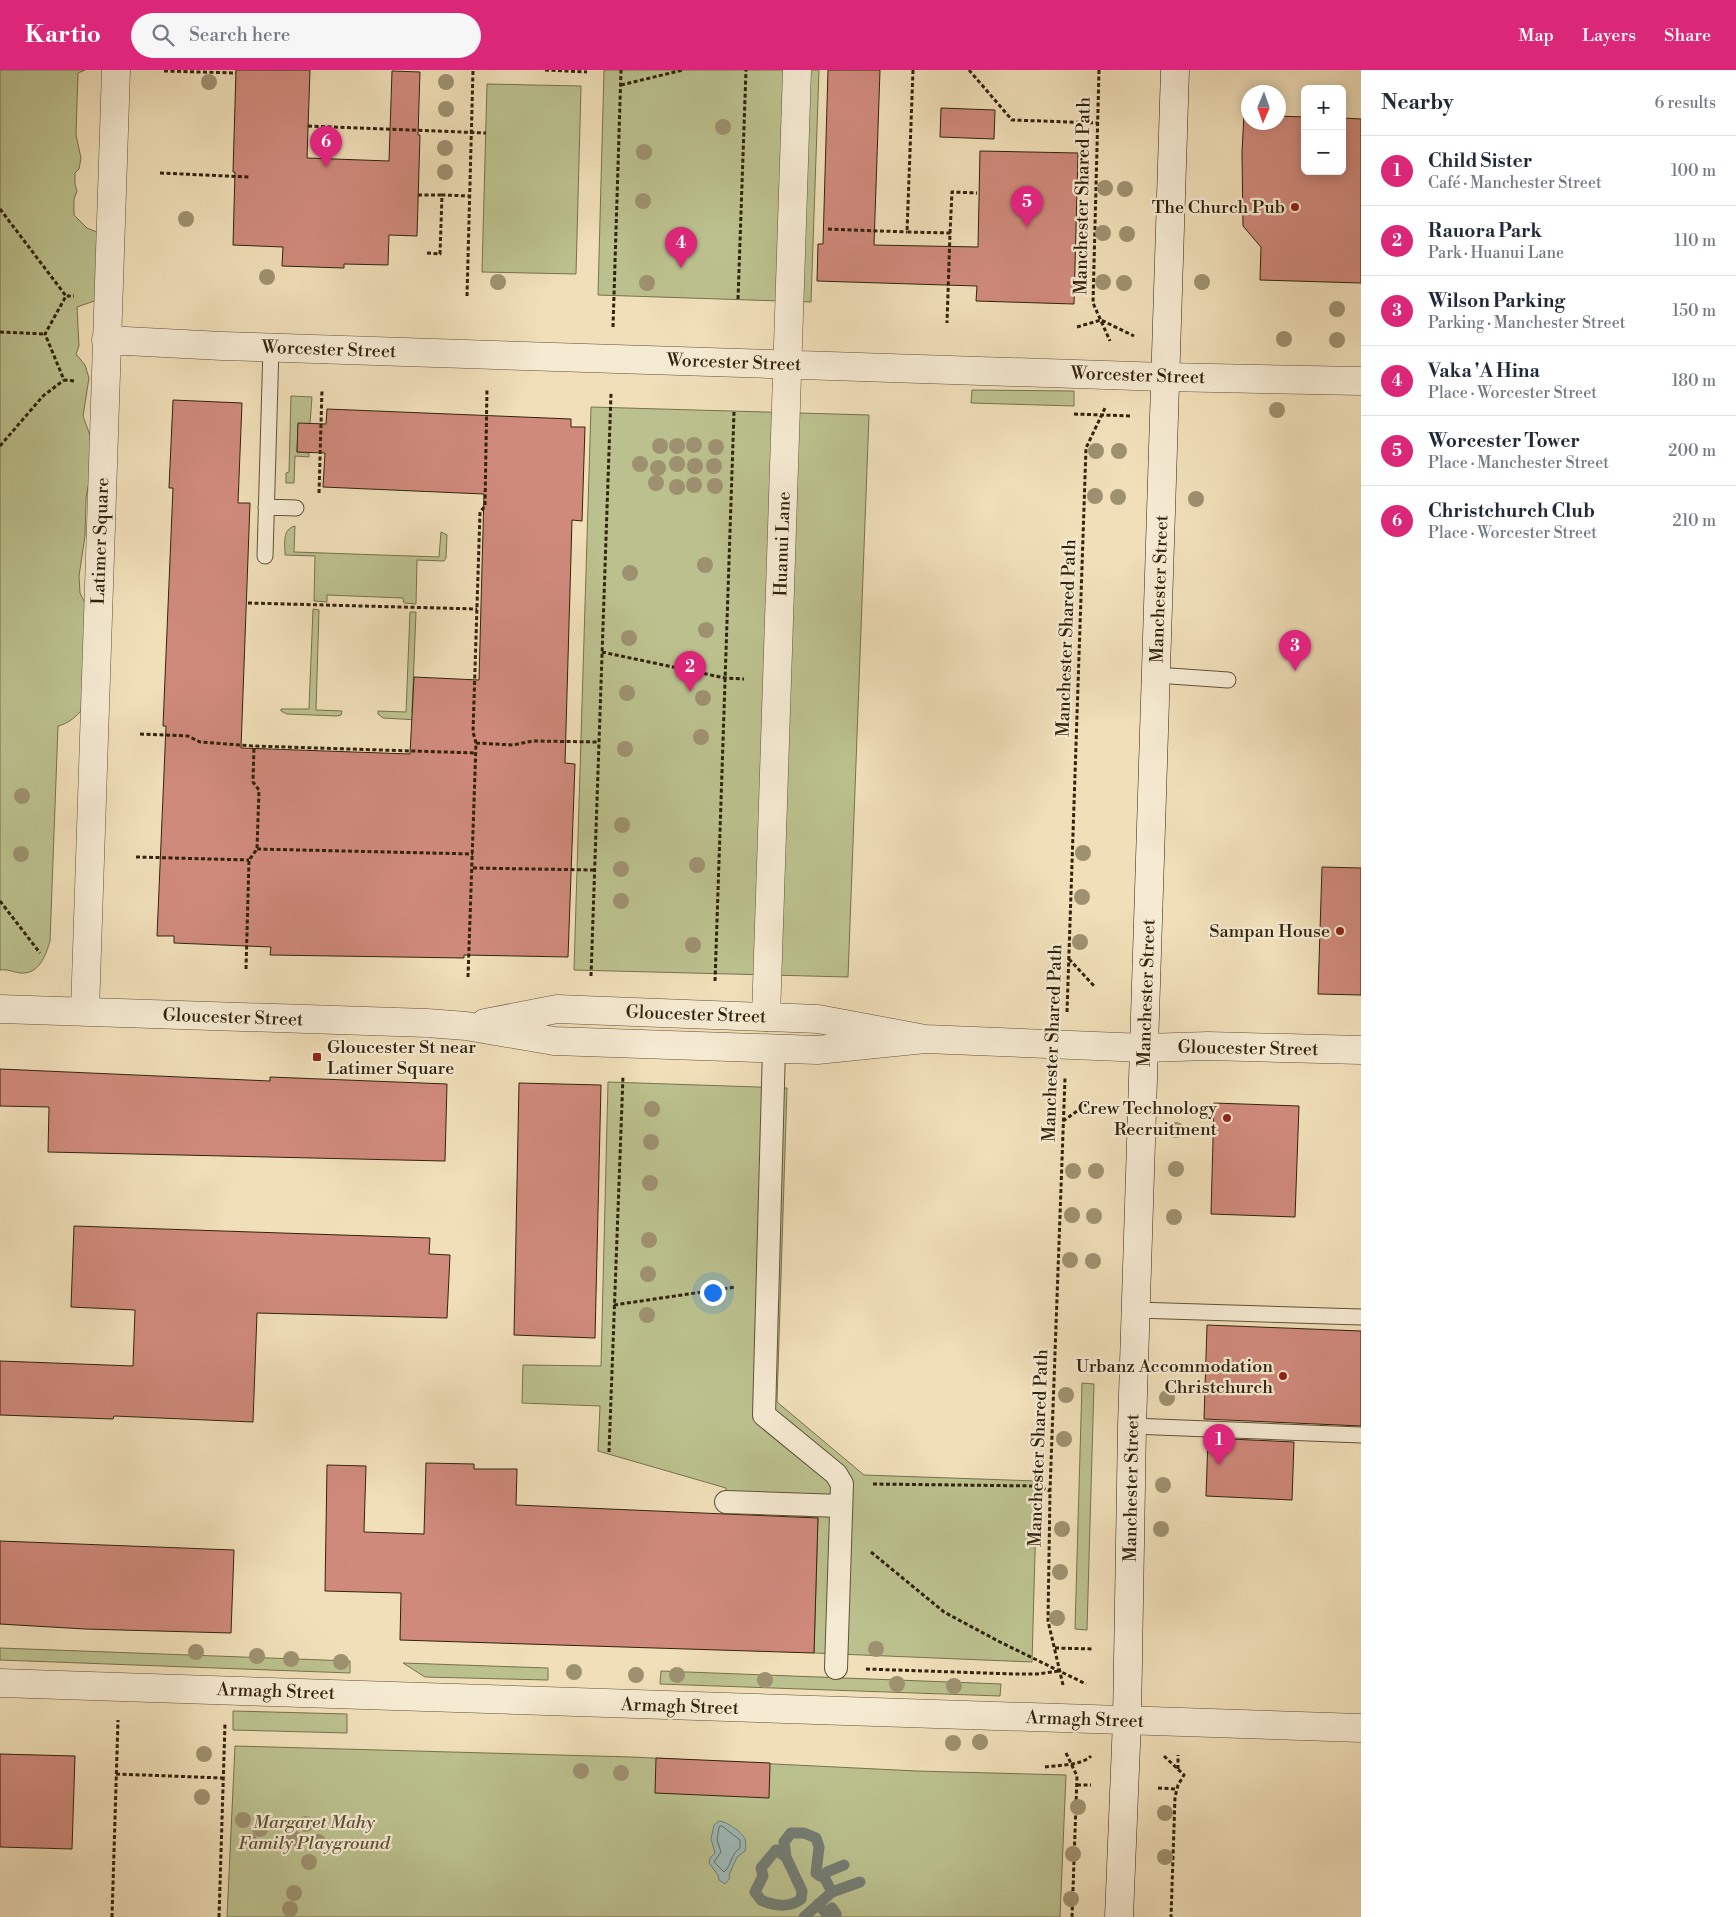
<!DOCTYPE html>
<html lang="en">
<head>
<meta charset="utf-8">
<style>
	:root { --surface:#fff; --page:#f6f6f7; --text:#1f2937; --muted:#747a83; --line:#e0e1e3; --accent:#db2777 }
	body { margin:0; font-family:"Libre Bodoni",serif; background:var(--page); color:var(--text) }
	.controls { position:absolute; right:15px; top:15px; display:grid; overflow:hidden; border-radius:8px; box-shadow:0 2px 12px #0003 }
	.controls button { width:45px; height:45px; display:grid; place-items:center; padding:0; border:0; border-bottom:1px solid var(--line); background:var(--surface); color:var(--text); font:25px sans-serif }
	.compass { position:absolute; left:1241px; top:15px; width:45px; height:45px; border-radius:50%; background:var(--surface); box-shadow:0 2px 12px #0003; rotate:182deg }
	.you { position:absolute; left:712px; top:1222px; width:18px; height:18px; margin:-12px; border:4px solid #fff; border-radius:50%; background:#1a73e8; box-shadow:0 0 0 8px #1a73e833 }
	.badge { display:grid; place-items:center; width:32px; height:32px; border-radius:50%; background:var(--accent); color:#fff; font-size:16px; font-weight:700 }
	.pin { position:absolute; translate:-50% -41px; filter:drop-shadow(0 1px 2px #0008) }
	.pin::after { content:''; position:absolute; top:26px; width:18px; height:15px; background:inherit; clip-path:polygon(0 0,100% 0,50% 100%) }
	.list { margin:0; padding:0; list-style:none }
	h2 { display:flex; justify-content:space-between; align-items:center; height:65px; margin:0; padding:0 20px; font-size:21px }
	h2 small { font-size:16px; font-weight:400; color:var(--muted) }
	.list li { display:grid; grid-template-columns:32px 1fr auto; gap:15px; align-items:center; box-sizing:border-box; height:70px; padding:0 20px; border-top:1px solid var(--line) }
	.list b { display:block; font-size:19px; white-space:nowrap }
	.list p { margin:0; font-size:16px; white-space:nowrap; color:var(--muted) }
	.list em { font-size:16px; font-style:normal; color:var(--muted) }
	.icon { flex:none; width:28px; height:28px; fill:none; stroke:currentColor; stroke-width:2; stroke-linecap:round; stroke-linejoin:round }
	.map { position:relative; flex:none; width:1361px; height:1847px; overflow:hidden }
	header { display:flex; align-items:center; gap:30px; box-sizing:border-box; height:70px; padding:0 25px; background:var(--accent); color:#fff }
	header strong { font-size:24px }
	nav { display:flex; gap:28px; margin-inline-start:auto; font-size:18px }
	.search { width:350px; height:45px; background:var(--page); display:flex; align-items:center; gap:12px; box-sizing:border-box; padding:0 18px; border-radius:28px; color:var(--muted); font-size:19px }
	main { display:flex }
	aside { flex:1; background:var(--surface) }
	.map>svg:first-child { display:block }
</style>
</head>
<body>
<header>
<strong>Kartio</strong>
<div class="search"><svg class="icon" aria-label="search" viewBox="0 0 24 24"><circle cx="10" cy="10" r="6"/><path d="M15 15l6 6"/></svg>Search here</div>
<nav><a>Map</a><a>Layers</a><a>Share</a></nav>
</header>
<main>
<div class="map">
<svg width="1361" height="1847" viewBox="0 0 1361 1847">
	<rect width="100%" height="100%" fill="#f0dfb9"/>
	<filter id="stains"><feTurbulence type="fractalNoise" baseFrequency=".004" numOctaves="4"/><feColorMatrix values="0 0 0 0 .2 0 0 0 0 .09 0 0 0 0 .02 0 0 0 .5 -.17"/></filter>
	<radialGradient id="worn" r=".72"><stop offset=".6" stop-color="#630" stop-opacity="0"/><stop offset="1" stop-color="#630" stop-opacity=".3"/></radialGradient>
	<path fill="#bbc18e" stroke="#76724e" d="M0 0H85L78 3 76 65 81 88 79 99 75 103V114L77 121 74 129V145L87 158 102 164 97 230 77 237 79 276 76 284 85 295 89 308 83 346 91 368V402L86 428 85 466 79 506 80 523 86 535C87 558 93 626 80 642 74 649 66 654 58 656L50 871C46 885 39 905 20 903 13 902 8 899 0 900Z
		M604 0H819L811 232 598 225Z
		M487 14 581 16 576 204 482 202Z
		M972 320 1074 321V336L971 333Z
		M291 326 312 327 310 354H298L297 382 309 383V387L295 386 294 413H286V403L289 402Z
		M591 337 869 345 848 907 574 900Z
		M295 456 294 482 439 487 441 462 447 465 446 488 444 491 417 490 416 534 404 533 403 528 327 525V532L314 531 315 486 285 485C285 474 282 459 295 456Z
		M313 539 319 540 316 640 342 641 341 645 337 646 287 644 281 641V639H309Z
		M410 542H416L412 642 436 651 383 648 378 644V641L406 642Z
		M608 1012 787 1018 777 1332 864 1405 1037 1411 1032 1592 814 1583 818 1447 725 1443 726 1418 598 1381 600 1336 522 1333 523 1295 601 1296Z
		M1082 1313 1094 1314 1087 1560 1075 1559Z
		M0 1578 350 1591V1603L0 1590Z
		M403 1593 548 1598V1610L425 1607Z
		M661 1601 1001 1614 1000 1626 660 1614Z
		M233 1641 347 1644V1663L233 1660Z
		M235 1676 631 1687 917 1701 1066 1705 1060 1847H227Z"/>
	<path fill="#9ebab9" stroke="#737e74" d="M719 1751C726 1751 742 1762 745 1769 746 1773 746 1777 745 1781L737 1787 729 1805 730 1808 725 1814 719 1810 718 1805 709 1793 710 1788 715 1783 711 1769 714 1755Z"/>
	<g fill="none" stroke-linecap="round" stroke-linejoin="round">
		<path stroke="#686e63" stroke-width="1" d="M722 1756 740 1770V1778C730 1785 732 1795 724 1802L714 1792 721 1782 717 1770 719 1757Z"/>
		<path stroke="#737e74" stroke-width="11" d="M786 1787 776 1780 761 1798 763 1806 755 1822 761 1830C773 1836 791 1838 801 1829L802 1821 786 1787 784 1772 791 1763H804L816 1768 819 1777 816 1803 820 1806 824 1807 827 1802 844 1795
			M824 1807 832 1822 860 1812
			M818 1834 826 1843 832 1838 836 1844 833 1847
			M804 1847 832 1822"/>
	</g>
	<path fill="#d08a7c" stroke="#32230d" d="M236 0H310L307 88 389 91 392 1 420 2 418 65H420L417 166 389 165 388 195 344 194V198L282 196 283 177 233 175 235 102H233Z
		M828 0H880L874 175 978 177 980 81 1078 83 1074 234 976 231 977 216 817 211 818 174H823Z
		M941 38 995 40 994 69 940 67Z
		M1244 44 1248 45V52H1278V46L1305 47V101H1342V48L1361 49V213L1260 210 1261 177 1243 156 1242 82Z
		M173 330 242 333 238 433H250L241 678 410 684 414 607 479 610 484 424 323 417 325 383 297 382 298 353 326 354 327 339 571 349V357H585L582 451 572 450 565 693 575 694 568 887 464 885V888L270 885 271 877 174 873V866H157L166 656H163L173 418H169Z
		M1322 797 1361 798V925L1318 924Z
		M0 999 270 1011V1007L447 1014 445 1091 48 1082 49 1037 0 1036Z
		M519 1013 601 1015 595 1268 514 1265Z
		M1214 1033 1299 1036 1295 1147 1211 1144Z
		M74 1156 430 1168 429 1184 450 1185 447 1248 257 1243 253 1352 114 1346 113 1349 0 1345V1291L133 1296 135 1240 71 1237Z
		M1207 1255 1361 1261V1356L1204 1349Z
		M1208 1368 1294 1372 1292 1430 1206 1426Z
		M426 1393 474 1394V1399H517L516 1435 818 1448 814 1583 400 1570 401 1523 325 1521 327 1395 366 1396 364 1462 424 1464Z
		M0 1471 234 1480 231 1563 85 1559 0 1554Z
		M0 1684 75 1686 72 1779 0 1777Z
		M656 1688 770 1693 769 1728 655 1723Z"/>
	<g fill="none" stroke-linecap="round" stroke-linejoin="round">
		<defs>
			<path id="service" d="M266 437 296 438
				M265 486 271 277
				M1156 605 1228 610
				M1136 1240 1361 1247
				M1132 1356 1361 1365"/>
			<path id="pedestrian" d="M774 978 764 1345 836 1404 842 1414 836 1598
				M726 1432 841 1436"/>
			<path id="minor" d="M106 270 222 276 1165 307 1361 311
				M85 941 116 0
				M766 947 797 0
				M1145 978 1208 976 1361 980"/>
			<path id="tertiary" d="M0 939 427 953 466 956 554 971 817 980 925 969
				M485 953 557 939 818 949 925 969 1145 978
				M0 1613 1361 1658"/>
			<path id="secondary" d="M1119 1847 1127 1650 1132 1356 1175 0"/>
		</defs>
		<use href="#service" stroke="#625238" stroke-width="17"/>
		<use href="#pedestrian" stroke="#625238" stroke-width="24"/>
		<use href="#minor" stroke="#625238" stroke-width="29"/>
		<use href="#tertiary" stroke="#625238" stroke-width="29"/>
		<use href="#secondary" stroke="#32230d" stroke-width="29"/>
		<path stroke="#32230d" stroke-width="3" stroke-dasharray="4 2.5" stroke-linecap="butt" d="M545 0 587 2
			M913 0 907 162 950 163 947 253
			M969 0 1012 50 1098 53
			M1099 0 1093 233 1110 271
			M164 1 236 3
			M621 15 683 0
			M308 56 486 63
			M160 103 249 107
			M418 125H442
			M0 139 66 226
			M828 159 907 162
			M950 163 952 122 977 123
			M427 183 440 184 442 125 470 126
			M467 226 473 0
			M738 229 746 0
			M613 257 621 0
			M1077 257 1101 250 1134 266
			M0 262 45 264
			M74 311 64 310 45 264 66 226H74
			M1074 344 1131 346
			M0 376 43 326 64 310
			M319 423 322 319
			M248 533 477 539
			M602 582 725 608 744 609
			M140 664 188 666 200 672 254 676 476 683
			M476 673 513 675 533 671 599 672
			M257 779 473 784
			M136 787 249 790
			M473 798 594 800
			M0 831 40 883
			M1069 889 1094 916
			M246 899 249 790 257 779 259 720 253 712 254 676
			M591 906 611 323
			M468 907 476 673 473 662 480 442 485 436 487 318
			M715 911 734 342
			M1067 942 1086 378 1105 338
			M1063 1051 1090 1032
			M614 1235 736 1217
			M609 1382 623 1006
			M873 1414 1037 1416 1050 1421
			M871 1482 944 1542 1000 1572 1086 1614
			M1055 1578 1094 1579
			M866 1599 1014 1604H1037L1059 1601
			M1063 1615 1048 1551 1050 1421 1065 1008
			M1066 1683 1077 1706 1072 1847
			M1164 1686 1184 1705 1178 1715 1175 1727 1171 1847
			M1045 1697C1058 1695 1081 1696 1091 1686
			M1178 1699V1685
			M116 1704 223 1708
			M1077 1715H1091
			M1158 1718 1177 1719
			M112 1847 118 1650
			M219 1847 225 1653"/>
		<use href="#service" stroke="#f5ead2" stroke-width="15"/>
		<use href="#pedestrian" stroke="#f5ead2" stroke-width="22"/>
		<use href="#minor" stroke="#f5ead2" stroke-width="28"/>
		<use href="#tertiary" stroke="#f5ead2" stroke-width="28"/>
		<use href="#secondary" stroke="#f5ead2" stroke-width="28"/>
	</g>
	<g fill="#9e9170">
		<circle cx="209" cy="12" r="8"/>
		<circle cx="446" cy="12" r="8"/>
		<circle cx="446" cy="39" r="8"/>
		<circle cx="723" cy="57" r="8"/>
		<circle cx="445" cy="78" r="8"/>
		<circle cx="644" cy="82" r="8"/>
		<circle cx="445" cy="102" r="8"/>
		<circle cx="1105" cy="118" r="8"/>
		<circle cx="1125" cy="119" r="8"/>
		<circle cx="643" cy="131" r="8"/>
		<circle cx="186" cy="149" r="8"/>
		<circle cx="1103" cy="163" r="8"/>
		<circle cx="1127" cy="164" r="8"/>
		<circle cx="267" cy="207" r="8"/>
		<circle cx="498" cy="212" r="8"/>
		<circle cx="1103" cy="212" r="8"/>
		<circle cx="1202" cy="212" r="8"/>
		<circle cx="647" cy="213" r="8"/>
		<circle cx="1124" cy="213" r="8"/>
		<circle cx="1337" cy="239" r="8"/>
		<circle cx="1284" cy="269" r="8"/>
		<circle cx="1337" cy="270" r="8"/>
		<circle cx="1277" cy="340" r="8"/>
		<circle cx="694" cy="375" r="8"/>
		<circle cx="660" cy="376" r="8"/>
		<circle cx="677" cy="376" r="8"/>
		<circle cx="716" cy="377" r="8"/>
		<circle cx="1096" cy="381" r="8"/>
		<circle cx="1119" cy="381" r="8"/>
		<circle cx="640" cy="394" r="8"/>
		<circle cx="677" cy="394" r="8"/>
		<circle cx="695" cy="396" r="8"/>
		<circle cx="714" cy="396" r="8"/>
		<circle cx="658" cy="398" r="8"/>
		<circle cx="656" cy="413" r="8"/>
		<circle cx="694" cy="415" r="8"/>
		<circle cx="715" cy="416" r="8"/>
		<circle cx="677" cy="417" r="8"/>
		<circle cx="1095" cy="426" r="8"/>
		<circle cx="1118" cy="427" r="8"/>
		<circle cx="1196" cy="429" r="8"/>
		<circle cx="705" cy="495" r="8"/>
		<circle cx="630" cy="503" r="8"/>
		<circle cx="706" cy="560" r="8"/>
		<circle cx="629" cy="568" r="8"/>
		<circle cx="627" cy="623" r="8"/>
		<circle cx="703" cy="628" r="8"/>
		<circle cx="701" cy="667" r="8"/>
		<circle cx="625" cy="679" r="8"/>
		<circle cx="22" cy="726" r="8"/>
		<circle cx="622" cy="755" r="8"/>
		<circle cx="1083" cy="783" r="8"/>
		<circle cx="21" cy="784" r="8"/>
		<circle cx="697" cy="795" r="8"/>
		<circle cx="621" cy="799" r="8"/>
		<circle cx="1082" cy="827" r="8"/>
		<circle cx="621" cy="831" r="8"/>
		<circle cx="1080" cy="872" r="8"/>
		<circle cx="693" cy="875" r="8"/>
		<circle cx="652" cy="1039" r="8"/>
		<circle cx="1176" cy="1060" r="8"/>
		<circle cx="651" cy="1072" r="8"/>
		<circle cx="1176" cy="1099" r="8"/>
		<circle cx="1073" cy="1101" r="8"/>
		<circle cx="1096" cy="1101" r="8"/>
		<circle cx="650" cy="1113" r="8"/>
		<circle cx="1072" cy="1145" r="8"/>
		<circle cx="1094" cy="1146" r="8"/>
		<circle cx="1174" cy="1147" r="8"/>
		<circle cx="649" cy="1170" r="8"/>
		<circle cx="1070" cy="1190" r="8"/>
		<circle cx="1093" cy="1191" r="8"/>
		<circle cx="648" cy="1204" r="8"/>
		<circle cx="647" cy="1245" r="8"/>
		<circle cx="1066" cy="1325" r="8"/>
		<circle cx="1167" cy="1328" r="8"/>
		<circle cx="1064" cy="1369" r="8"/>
		<circle cx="1163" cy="1415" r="8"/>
		<circle cx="1062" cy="1459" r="8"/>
		<circle cx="1161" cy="1459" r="8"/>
		<circle cx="1060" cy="1502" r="8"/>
		<circle cx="1057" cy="1548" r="8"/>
		<circle cx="876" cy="1579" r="8"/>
		<circle cx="196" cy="1582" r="8"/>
		<circle cx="257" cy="1586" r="8"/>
		<circle cx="291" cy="1589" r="8"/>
		<circle cx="341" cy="1592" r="8"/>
		<circle cx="574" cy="1602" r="8"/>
		<circle cx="636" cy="1605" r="8"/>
		<circle cx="677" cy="1605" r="8"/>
		<circle cx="765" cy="1610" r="8"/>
		<circle cx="897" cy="1614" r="8"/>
		<circle cx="954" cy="1616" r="8"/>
		<circle cx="980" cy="1672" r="8"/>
		<circle cx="953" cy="1673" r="8"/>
		<circle cx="204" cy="1684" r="8"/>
		<circle cx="581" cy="1701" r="8"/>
		<circle cx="621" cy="1703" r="8"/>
		<circle cx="202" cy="1727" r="8"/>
		<circle cx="1078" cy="1737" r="8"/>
		<circle cx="1165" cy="1743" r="8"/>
		<circle cx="243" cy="1750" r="8"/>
		<circle cx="306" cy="1754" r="8"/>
		<circle cx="260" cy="1759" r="8"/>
		<circle cx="293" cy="1768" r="8"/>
		<circle cx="249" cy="1771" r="8"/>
		<circle cx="318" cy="1772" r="8"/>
		<circle cx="1073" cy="1784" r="8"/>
		<circle cx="1165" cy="1787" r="8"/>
		<circle cx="309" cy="1792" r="8"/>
		<circle cx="294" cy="1823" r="8"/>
		<circle cx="1071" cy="1829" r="8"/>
		<circle cx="290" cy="1839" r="8"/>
	</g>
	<g fill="#8f2418" stroke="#f5ead2" stroke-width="2">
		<circle cx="1295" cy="137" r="5"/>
		<circle cx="1340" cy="861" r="5"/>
		<rect x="312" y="982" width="10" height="10" rx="2.5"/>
		<circle cx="1227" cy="1048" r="5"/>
		<circle cx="1283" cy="1306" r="5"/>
	</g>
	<g text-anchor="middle" stroke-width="4.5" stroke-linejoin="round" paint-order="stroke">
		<g font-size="18" fill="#32230d" stroke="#f5ead2">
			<text transform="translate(1082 126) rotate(-89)" y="6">Manchester Shared Path</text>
			<text transform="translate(329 279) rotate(2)" y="6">Worcester Street</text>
			<text transform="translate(734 292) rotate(2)" y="6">Worcester Street</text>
			<text transform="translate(1138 305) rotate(2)" y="6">Worcester Street</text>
			<text transform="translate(100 471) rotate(-88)" y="6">Latimer Square</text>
			<text transform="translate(782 474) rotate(-88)" y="6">Huanui Lane</text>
			<text transform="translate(1159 519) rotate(-88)" y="6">Manchester Street</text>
			<text transform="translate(1066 568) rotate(-88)" y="6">Manchester Shared Path</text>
			<text transform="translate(1146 923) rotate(-88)" y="6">Manchester Street</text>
			<text transform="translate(696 944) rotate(2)" y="6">Gloucester Street</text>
			<text transform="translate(233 947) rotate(2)" y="6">Gloucester Street</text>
			<text transform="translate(1052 973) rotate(-88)" y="6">Manchester Shared Path</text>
			<text transform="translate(1248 978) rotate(1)" y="6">Gloucester Street</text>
			<text transform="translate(1038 1378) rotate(-88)" y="6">Manchester Shared Path</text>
			<text transform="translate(1131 1418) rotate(-89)" y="6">Manchester Street</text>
			<text transform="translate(276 1621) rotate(2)" y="6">Armagh Street</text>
			<text transform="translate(680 1636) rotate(2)" y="6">Armagh Street</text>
			<text transform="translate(1085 1649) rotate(2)" y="6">Armagh Street</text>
		</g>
		<g font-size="18" fill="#32230d" stroke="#f5ead2" text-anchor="end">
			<text x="1285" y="143">The Church Pub</text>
			<text x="1330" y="867">Sampan House</text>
			<text x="327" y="983" text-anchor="start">Gloucester St near<tspan x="327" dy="21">Latimer Square</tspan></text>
			<text x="1217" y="1044">Crew Technology<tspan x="1217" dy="21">Recruitment</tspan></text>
			<text x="1273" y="1302">Urbanz Accommodation<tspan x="1273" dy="21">Christchurch</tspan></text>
		</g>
		<g font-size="18" font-style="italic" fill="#5b5234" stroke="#f5ead2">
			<text x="314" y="1758">Margaret Mahy<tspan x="314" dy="21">Family Playground</tspan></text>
		</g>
	</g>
	<rect width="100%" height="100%" filter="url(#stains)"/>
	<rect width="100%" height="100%" fill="url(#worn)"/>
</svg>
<div class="controls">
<button>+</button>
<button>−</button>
</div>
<svg class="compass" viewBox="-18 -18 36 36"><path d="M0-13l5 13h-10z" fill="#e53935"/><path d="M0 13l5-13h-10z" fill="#747a83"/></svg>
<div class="you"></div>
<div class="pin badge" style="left:1219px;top:1395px">1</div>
<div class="pin badge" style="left:690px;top:622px">2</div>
<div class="pin badge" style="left:1295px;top:601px">3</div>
<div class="pin badge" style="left:681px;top:198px">4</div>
<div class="pin badge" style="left:1027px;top:157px">5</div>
<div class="pin badge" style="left:326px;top:97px">6</div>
</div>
<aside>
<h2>Nearby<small>6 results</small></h2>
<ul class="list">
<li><span class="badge">1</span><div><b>Child Sister</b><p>Café · Manchester Street</p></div><em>100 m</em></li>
<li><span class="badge">2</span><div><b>Rauora Park</b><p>Park · Huanui Lane</p></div><em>110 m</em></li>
<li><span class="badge">3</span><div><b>Wilson Parking</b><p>Parking · Manchester Street</p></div><em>150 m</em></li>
<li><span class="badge">4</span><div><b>Vaka 'A Hina</b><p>Place · Worcester Street</p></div><em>180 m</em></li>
<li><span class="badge">5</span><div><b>Worcester Tower</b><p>Place · Manchester Street</p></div><em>200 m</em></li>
<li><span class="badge">6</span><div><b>Christchurch Club</b><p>Place · Worcester Street</p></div><em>210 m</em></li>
</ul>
</aside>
</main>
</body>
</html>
